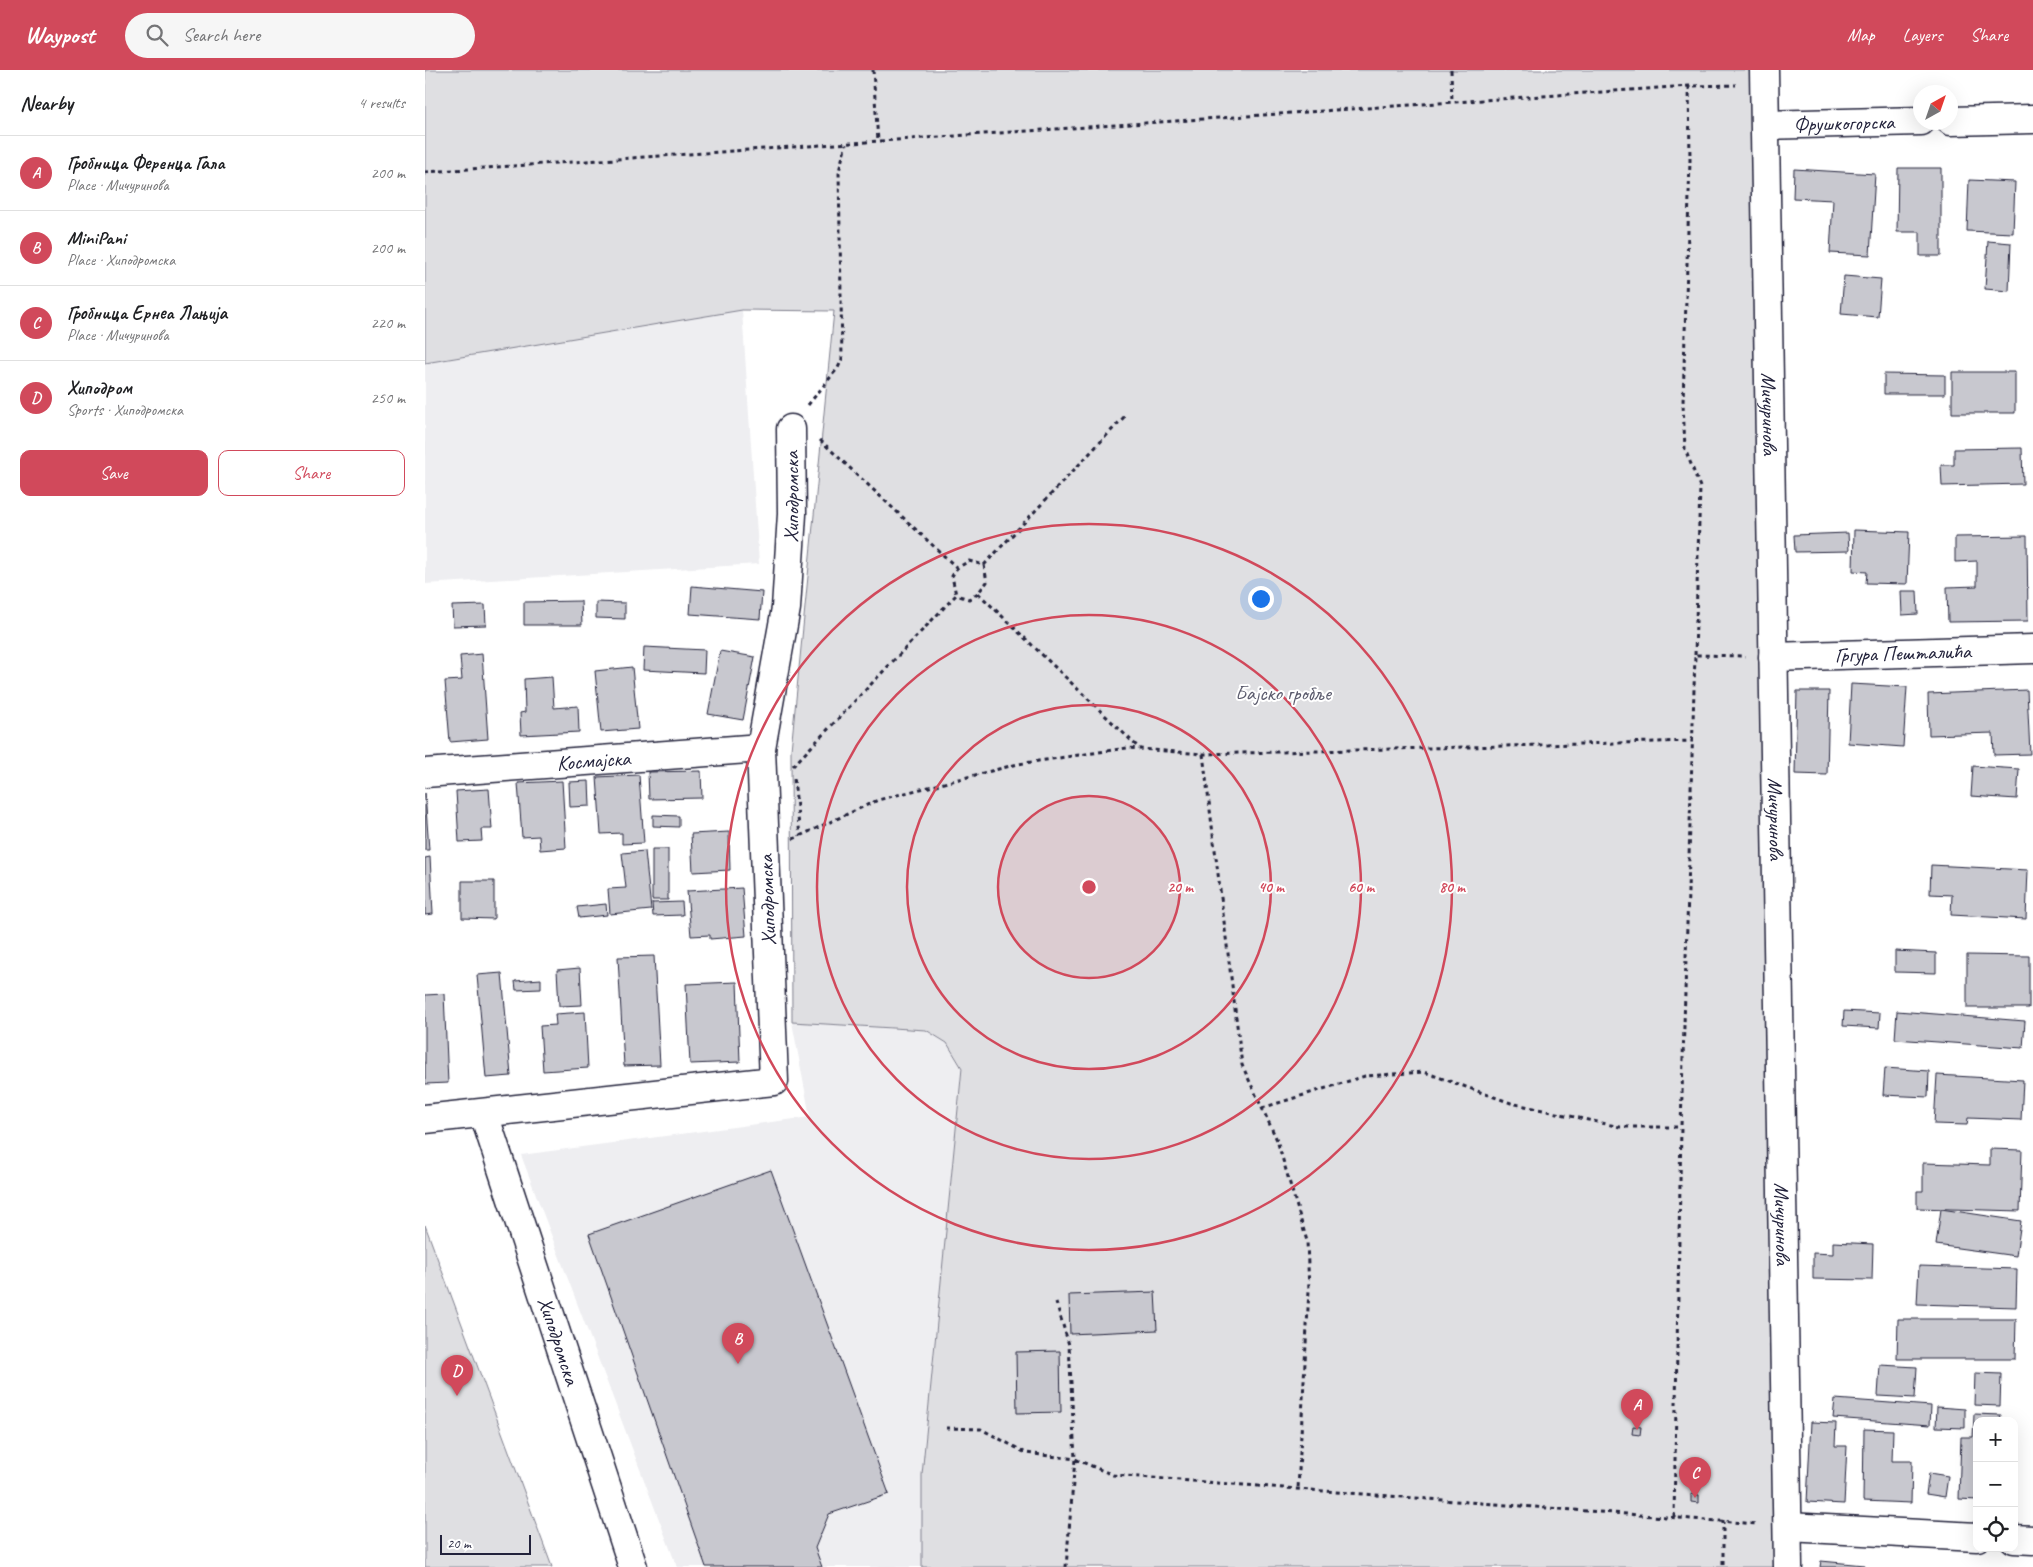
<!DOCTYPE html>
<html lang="en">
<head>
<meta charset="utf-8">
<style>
	:root { --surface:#fff; --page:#f6f6f6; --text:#202124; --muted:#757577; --line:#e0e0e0; --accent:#d1495b }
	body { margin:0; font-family:Caveat,sans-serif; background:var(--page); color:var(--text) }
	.controls { position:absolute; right:15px; bottom:15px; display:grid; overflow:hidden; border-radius:10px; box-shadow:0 5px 20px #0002 }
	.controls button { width:45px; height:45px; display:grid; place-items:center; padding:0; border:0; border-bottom:1px solid var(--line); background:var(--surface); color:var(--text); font:25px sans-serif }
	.compass { position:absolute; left:1488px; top:15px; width:45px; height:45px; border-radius:50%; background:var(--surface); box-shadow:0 5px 20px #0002; rotate:40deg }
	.scale { position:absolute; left:15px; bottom:12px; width:91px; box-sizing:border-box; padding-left:5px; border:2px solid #22223b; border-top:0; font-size:14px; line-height:18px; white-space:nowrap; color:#22223b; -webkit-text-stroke:4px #fff; paint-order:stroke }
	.you { position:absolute; left:835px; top:528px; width:18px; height:18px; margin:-12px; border:4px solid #fff; border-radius:50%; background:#1a73e8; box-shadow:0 0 0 8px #1a73e833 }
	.badge { display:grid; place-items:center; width:32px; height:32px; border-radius:50%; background:var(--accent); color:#fff; font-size:16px; font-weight:700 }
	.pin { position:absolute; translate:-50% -41px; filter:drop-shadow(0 1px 2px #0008) }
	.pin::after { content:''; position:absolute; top:26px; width:18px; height:15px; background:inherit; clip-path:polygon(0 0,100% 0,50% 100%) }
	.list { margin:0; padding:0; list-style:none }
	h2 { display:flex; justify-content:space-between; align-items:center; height:65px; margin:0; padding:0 20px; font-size:21px }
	h2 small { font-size:16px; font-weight:400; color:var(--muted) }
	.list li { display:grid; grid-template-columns:32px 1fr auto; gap:15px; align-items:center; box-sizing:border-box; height:75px; padding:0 20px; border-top:1px solid var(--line) }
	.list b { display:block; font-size:19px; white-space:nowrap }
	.list p { margin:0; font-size:16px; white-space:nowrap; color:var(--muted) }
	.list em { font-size:16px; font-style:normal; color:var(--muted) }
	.actions { display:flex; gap:10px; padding:15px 20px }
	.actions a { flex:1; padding:11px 0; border:1px solid var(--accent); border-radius:10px; text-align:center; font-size:18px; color:var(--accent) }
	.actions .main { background:var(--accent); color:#fff }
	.icon { flex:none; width:28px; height:28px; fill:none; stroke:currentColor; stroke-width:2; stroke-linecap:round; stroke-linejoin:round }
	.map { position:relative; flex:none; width:1608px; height:1497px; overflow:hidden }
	header { display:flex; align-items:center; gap:30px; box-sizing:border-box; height:70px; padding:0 25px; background:var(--accent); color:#fff }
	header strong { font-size:24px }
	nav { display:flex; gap:28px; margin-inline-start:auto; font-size:18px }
	.search { width:350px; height:45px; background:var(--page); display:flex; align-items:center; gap:12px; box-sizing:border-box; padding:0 18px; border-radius:28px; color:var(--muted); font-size:19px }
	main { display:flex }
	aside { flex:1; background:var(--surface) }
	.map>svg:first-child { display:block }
</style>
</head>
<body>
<header>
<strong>Waypost</strong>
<div class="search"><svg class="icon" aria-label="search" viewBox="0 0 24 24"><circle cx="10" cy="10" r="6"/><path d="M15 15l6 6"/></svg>Search here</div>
<nav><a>Map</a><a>Layers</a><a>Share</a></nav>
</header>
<main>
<aside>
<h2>Nearby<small>4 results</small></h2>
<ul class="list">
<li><span class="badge">A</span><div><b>Гробница Ференца Гала</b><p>Place · Мичуринова</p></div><em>200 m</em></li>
<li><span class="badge">B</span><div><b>MiniPani</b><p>Place · Хиподромска</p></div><em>200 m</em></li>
<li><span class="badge">C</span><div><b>Гробница Ернеа Лањија</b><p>Place · Мичуринова</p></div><em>220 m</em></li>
<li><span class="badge">D</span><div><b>Хиподром</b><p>Sports · Хиподромска</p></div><em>250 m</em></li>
</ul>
<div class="actions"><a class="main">Save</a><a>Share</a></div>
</aside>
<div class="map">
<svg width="1608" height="1497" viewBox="0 0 1608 1497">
	<rect width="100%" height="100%" fill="#fff"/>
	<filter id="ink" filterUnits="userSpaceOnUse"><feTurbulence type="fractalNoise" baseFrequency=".02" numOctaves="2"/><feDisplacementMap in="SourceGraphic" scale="10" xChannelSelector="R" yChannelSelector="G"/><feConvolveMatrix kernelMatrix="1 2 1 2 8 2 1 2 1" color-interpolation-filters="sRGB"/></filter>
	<g filter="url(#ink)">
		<path fill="#eeeef1" d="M317 240 334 494 0 514V293Z
			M367 952 501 960 522 973 537 998 497 1405V1497H252L96 1085 385 1047Z"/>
		<path fill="#dfdfe2" stroke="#80808e" d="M0 0H1330L1360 1497H497V1405L537 998 522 973 501 960 367 952 366 680 409 241 317 240 0 293Z
			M0 1155 127 1497H0Z"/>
		<path fill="#c8c8cf" stroke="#22223b" d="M1473 98H1516V186H1495V162H1472Z
			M1369 99 1450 104 1445 185 1405 183 1408 130 1368 128Z
			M1544 110 1590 112 1588 163 1542 161Z
			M1563 171 1586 173 1584 221 1560 219Z
			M1419 206 1456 209 1453 247 1416 244Z
			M1527 302H1590V343H1527Z
			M1459 304 1520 305V324H1459Z
			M1597 378 1598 414 1517 416 1516 395H1529V379Z
			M1429 460 1484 462 1482 514 1441 513 1442 502 1428 501Z
			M1423 463 1424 481 1370 482 1369 465Z
			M1602 466 1603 551 1523 552 1522 517 1552 516V491L1530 492V467Z
			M267 516 337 522 335 549 265 544Z
			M1476 521H1492L1493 544 1477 545Z
			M156 531 157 555H99V532Z
			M171 532 200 533V549L171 548Z
			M60 535 61 555 28 556 27 536Z
			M219 577 280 580 279 603 218 600Z
			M295 581 330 587 318 650 283 644Z
			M57 584 63 669 25 672 20 611 37 610 35 586Z
			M207 597 213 659 176 662 170 601Z
			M127 607 129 638 153 636 154 662 96 665 95 643 100 642 99 609Z
			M1426 614 1482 617 1478 677 1423 673Z
			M1602 620 1605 684 1569 685 1568 663 1504 665 1503 624Z
			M1372 621H1404L1402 705 1370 704Z
			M1548 696 1594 699 1592 729 1546 726Z
			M276 701 277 728 224 729 223 702Z
			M214 705 219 773 197 774V763L176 764 172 707Z
			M137 711 141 778 115 780 114 766 97 767 93 713Z
			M164 711 165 736 145 737 144 712Z
			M64 719 67 759H56L57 771 34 772 31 721Z
			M0 723 4 780H0Z
			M228 745 254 746V757L228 756Z
			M304 762 305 800 268 802 266 764Z
			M227 779H243V830H227Z
			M220 781 226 840 185 844 183 819 201 818 197 783Z
			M5 787 8 844 0 845V788Z
			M1506 795 1603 800 1601 849 1526 845 1527 825 1505 824Z
			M37 811H69V849L37 848Z
			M317 818 321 866 285 869V865L266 866 262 821Z
			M257 832 258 845 228 846 227 833Z
			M181 834 182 845 154 848 152 837Z
			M1470 881 1511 883V903L1470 902Z
			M1542 885 1604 886V938H1542Z
			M229 886 235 995 199 996 193 887Z
			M155 898 157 935 134 936 132 900Z
			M77 903 86 1006 61 1008 52 905Z
			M116 909V919L91 920 90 911Z
			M312 912 315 992 265 994 261 914Z
			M19 924 23 1013 0 1014V925Z
			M1419 941 1455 943 1454 958 1418 956Z
			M1472 941 1600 951 1598 978 1470 969Z
			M160 942 163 998 118 1001 115 956 131 955 130 944Z
			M1460 998 1504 1001 1503 1027 1458 1025Z
			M1512 1005 1598 1010 1596 1050 1543 1048 1542 1055 1509 1054Z
			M1565 1079 1597 1080 1595 1141 1492 1138V1121H1498V1093L1565 1095Z
			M346 1100 464 1424 404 1444 390 1478 397 1497H281L164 1164Z
			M1516 1139 1596 1151 1591 1186 1511 1175Z
			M1408 1172 1448 1174 1447 1210 1388 1209V1183L1408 1184Z
			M1494 1196 1592 1199 1591 1237 1492 1234Z
			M730 1222 732 1260 645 1264 644 1225Z
			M1473 1249H1591L1590 1289H1472Z
			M635 1281 636 1342 592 1343 591 1282Z
			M1455 1295 1492 1297 1490 1328 1453 1326Z
			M1550 1303 1576 1304 1575 1336 1549 1335Z
			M1410 1329 1506 1336 1505 1355 1408 1348Z
			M1512 1337 1540 1339V1358L1511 1357Z
			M1549 1344 1576 1345 1575 1351H1552V1430L1534 1429 1536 1367H1548Z
			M1386 1352 1411 1353 1410 1376H1422L1419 1434 1382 1432Z
			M1208 1356 1216 1357 1215 1365 1207 1364Z
			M1439 1359 1468 1360 1467 1391H1487L1486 1433 1438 1431Z
			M1504 1403 1523 1406 1520 1427 1501 1424Z
			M1266 1424 1274 1425V1433L1266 1432Z
			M1396 1491 1439 1495V1497H1395Z"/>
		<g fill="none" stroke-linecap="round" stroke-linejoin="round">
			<defs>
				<g id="street">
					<path id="s1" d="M1339 0 1363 1497"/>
					<path d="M1526 51 1608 49"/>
					<path id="s2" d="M1341 55 1496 51"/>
					<path id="s3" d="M1348 587 1608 579"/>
					<path id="s4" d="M0 703 336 678"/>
					<path id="s5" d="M59 1044 208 1497"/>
					<path id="s6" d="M0 1049 349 1011 336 678 361 538 367 444 366 359"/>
					<path d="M1363 1457 1552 1467"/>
					<path d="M1589 1469 1608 1470"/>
				</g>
			</defs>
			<use href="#street" stroke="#22223b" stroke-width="31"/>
			<path stroke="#22223b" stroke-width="3" stroke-dasharray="4 4" stroke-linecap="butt" d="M448 0 453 71
				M1026 0 1027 32
				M1264 16 1265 90 1258 333 1260 379 1275 417 1270 585
				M0 102 1264 16 1311 15
				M383 335 413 298 417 289 414 101 421 74
				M395 370 532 498
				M559 495 700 346
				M553 523 715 679
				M778 684 817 995 852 1070 882 1171 884 1220 873 1419
				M368 696 531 525 544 529 553 523 562 512 559 495 544 491 532 498 527 506 531 525
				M369 709 375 766
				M368 769 453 730 593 694 702 678 778 684 1268 671
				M837 1038 940 1006 999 1002 1086 1033 1195 1057H1256
				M631 1232 644 1275 650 1389 641 1497
				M521 1358 556 1359 601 1383 650 1389 688 1405 1333 1454
				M1249 1447 1256 1057 1270 585 1320 586
				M1298 1450V1497"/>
			<use href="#street" stroke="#fff" stroke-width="28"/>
		</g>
	</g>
	<circle cx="664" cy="817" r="91" fill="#d1495b" fill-opacity=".12"/>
	<g fill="none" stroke="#d1495b" stroke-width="2.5">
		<circle cx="664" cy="817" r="91"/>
		<circle cx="664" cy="817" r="182"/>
		<circle cx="664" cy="817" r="272"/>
		<circle cx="664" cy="817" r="363"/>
	</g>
	<g text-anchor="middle" stroke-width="4" stroke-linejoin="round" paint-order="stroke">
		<g font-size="21" fill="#22223b" stroke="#fff">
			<text dy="7" stroke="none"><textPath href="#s2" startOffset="78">Фрушкогорска</textPath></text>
			<text dy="7" stroke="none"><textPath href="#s1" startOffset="344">Мичуринова</textPath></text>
			<text dy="7" stroke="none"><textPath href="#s6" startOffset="938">Хиподромска</textPath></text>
			<text dy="7" stroke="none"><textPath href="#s3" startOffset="130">Гргура Пешталића</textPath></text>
			<text dy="7" stroke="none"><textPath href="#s4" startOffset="169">Космајска</textPath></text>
			<text dy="7" stroke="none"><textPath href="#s1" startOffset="749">Мичуринова</textPath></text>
			<text transform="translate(342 830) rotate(-92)" y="7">Хиподромска</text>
			<text dy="7" stroke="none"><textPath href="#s1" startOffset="1154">Мичуринова</textPath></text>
			<text dy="7" stroke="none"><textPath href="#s5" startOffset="239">Хиподромска</textPath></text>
		</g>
		<g font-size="21" fill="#5b5b6d" stroke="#fff">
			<text x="858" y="630">Бајско гробље</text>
		</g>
	</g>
	<circle cx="664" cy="817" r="8" fill="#d1495b" stroke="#fff" stroke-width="2.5"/>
	<g font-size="15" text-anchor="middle" font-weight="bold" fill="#d1495b" stroke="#fff" stroke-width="4" stroke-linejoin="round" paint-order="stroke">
		<text x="755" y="822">20 m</text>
		<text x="846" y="822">40 m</text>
		<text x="936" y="822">60 m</text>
		<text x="1027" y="822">80 m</text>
	</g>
</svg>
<div class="controls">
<button>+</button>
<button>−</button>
<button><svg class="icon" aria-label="locate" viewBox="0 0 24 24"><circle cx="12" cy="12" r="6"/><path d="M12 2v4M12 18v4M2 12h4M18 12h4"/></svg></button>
</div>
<svg class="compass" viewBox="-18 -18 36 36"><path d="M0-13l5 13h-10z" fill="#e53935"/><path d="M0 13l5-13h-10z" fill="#757577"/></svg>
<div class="scale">20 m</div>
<div class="you"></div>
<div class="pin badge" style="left:1212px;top:1360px">A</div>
<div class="pin badge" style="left:313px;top:1294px">B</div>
<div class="pin badge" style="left:1270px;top:1428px">C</div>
<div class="pin badge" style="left:32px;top:1326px">D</div>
</div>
</main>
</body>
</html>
